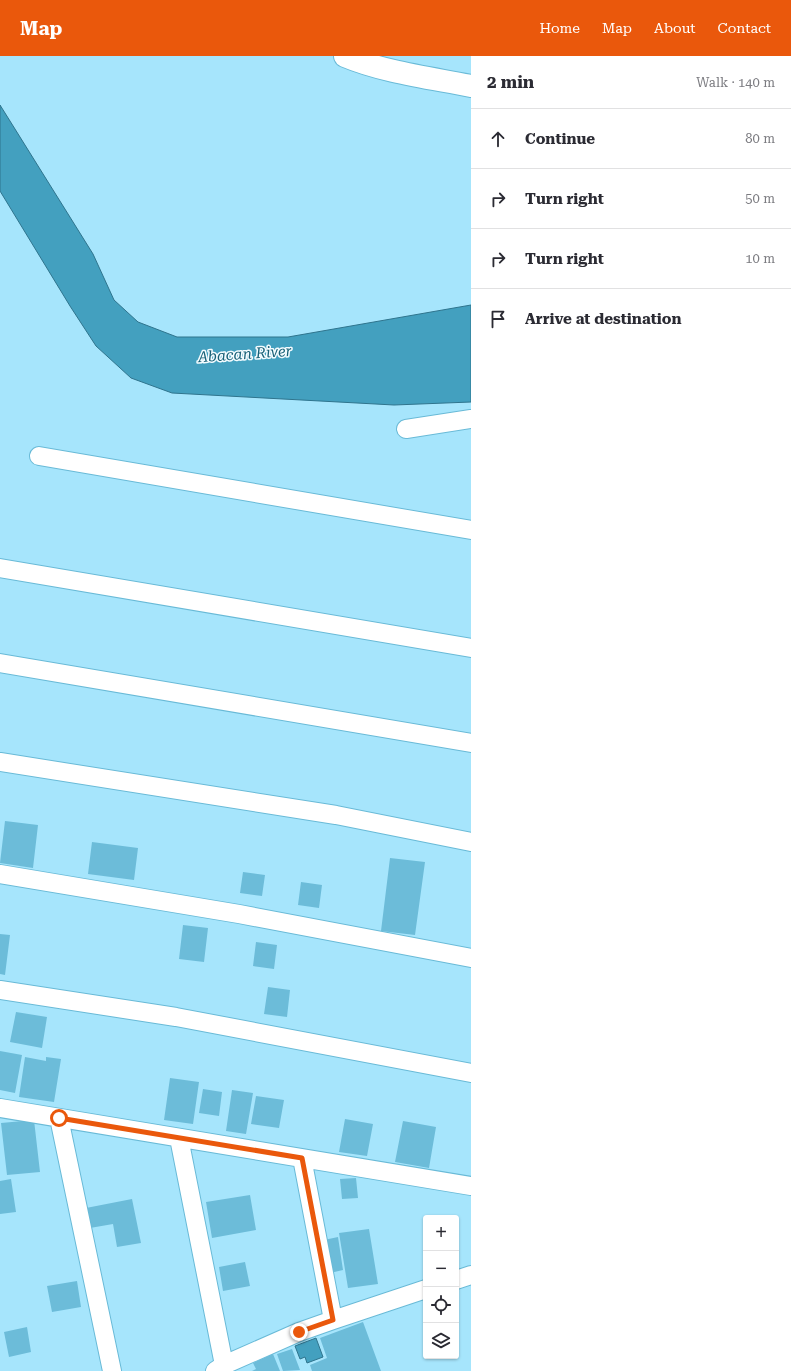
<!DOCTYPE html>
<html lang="en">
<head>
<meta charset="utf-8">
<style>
	:root { --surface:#fff; --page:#f7f7f7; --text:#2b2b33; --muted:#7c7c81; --line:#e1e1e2; --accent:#ea580c }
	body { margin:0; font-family:"Roboto Serif",serif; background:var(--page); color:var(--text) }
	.controls { position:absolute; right:12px; bottom:12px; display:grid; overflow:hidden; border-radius:4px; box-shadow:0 1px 3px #0004 }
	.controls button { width:36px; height:36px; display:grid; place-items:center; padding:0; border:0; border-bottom:1px solid var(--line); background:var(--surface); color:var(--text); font:20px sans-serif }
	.stop { position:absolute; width:12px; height:12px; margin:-9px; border:3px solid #ea580c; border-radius:50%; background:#fff }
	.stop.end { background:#ea580c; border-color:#fff; box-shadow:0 1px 4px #0008 }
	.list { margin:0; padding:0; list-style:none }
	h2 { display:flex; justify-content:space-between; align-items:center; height:52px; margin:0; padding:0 16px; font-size:17px }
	h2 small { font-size:13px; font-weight:400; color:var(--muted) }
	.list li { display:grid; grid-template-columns:26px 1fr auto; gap:12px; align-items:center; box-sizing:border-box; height:60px; padding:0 16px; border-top:1px solid var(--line) }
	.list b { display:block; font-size:15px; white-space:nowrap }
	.list em { font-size:13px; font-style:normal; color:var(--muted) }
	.icon { flex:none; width:22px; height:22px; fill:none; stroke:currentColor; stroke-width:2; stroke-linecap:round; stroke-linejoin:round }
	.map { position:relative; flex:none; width:471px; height:1315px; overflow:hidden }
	header { display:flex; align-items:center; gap:24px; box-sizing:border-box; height:56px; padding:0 20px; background:var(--accent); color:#fff }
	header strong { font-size:19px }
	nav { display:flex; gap:22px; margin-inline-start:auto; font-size:14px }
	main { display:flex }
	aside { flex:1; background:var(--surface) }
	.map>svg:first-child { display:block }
</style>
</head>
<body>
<header>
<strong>Map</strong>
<nav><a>Home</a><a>Map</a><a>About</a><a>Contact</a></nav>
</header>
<main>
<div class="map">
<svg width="471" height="1315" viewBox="0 0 471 1315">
	<rect width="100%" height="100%" fill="#a6e5fc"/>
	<path fill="#43a0bf" stroke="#2f748d" d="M0 49 93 198 114 244 138 266 177 281H288L471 249V346L394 349 172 337 131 322 96 290 70 250 0 135Z
		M316 1282 323 1301 307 1307 305 1301 300 1303 295 1290Z"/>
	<path fill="#6cbcd9" d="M5 765 38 769 33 812 0 807Z
		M92 786 138 792 134 824 88 818Z
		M390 802 425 806 415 879 381 875Z
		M243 816 265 819 262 840 240 837Z
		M301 826 322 829 319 852 298 849Z
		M183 869 208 872 204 906 179 903Z
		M0 878 10 879 5 919 0 918Z
		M256 886 277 889 274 913 253 910Z
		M268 931 290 934 287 961 264 958Z
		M16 956 47 961 42 992 10 986Z
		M0 995 22 999 15 1037 0 1034Z
		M25 1001 46 1005V1001L61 1003 54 1046 19 1041Z
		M170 1022 199 1026 193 1068 164 1064Z
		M203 1033 222 1036 219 1060 199 1057Z
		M232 1034 253 1037 246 1078 226 1075Z
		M256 1040 284 1044 279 1072 251 1068Z
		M345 1063 373 1068 367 1100 339 1096Z
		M34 1064 40 1116 7 1119 1 1067Z
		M403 1065 436 1071 429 1112 395 1106Z
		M356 1122 358 1142 342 1143 340 1123Z
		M11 1123 16 1156 0 1158V1125Z
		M250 1139 256 1174 212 1182 206 1146Z
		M132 1143 141 1187 117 1191 113 1168 90 1172 86 1152Z
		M369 1173 378 1228 348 1232 339 1177Z
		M338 1181 343 1214 330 1217 324 1184Z
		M245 1206 250 1230 223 1235 219 1211Z
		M77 1225 81 1251 52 1256 47 1230Z
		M363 1266 381 1315H312L310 1309 327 1302 320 1282Z
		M27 1271 31 1296 9 1301 4 1276Z
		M292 1293 300 1314 283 1315 277 1298Z
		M273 1298 280 1315H252L256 1313 253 1307Z"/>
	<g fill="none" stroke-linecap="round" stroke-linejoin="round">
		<defs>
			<path id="street" d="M406 373 471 363
				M39 400 471 474
				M0 512 471 592
				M0 607 471 687
				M0 706 336 759 471 786
				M0 818 239 858 471 902
				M0 934 176 961 471 1017
				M0 1052 471 1130
				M59 1062 112 1315
				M179 1082 224 1309
				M302 1102 333 1264
				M456 1224 471 1219
				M215 1315 224 1309 299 1276 333 1264 426 1233"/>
			<path id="secondary" d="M345 0C383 16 431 22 471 30"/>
		</defs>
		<use href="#street" stroke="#69bad7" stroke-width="20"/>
		<use href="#secondary" stroke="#69bad7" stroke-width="24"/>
		<use href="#street" stroke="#fff" stroke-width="18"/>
		<use href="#secondary" stroke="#fff" stroke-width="22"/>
	</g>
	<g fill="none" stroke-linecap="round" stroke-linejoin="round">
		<path stroke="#ea580c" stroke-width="5" d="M59 1062 302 1102 333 1264 299 1276"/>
	</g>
	<g text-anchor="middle" stroke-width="3" stroke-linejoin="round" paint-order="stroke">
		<g font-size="15" font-style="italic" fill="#176077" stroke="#f4fcff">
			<text transform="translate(245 298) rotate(-4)" y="5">Abacan River</text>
		</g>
	</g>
</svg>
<div class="controls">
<button>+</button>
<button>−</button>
<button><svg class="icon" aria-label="locate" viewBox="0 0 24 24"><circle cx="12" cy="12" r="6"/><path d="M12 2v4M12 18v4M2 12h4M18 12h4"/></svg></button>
<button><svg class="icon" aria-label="layers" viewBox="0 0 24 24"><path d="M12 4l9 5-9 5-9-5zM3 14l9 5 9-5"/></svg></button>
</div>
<div class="stop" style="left:59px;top:1062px"></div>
<div class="stop end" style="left:299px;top:1276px"></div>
</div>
<aside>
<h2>2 min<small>Walk · 140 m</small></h2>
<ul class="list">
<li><svg class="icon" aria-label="ahead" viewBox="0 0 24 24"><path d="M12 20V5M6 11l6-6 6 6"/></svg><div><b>Continue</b></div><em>80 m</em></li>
<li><svg class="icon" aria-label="right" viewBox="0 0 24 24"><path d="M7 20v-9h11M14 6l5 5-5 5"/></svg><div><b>Turn right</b></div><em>50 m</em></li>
<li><svg class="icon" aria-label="right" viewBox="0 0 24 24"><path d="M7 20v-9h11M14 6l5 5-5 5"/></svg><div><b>Turn right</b></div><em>10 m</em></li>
<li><svg class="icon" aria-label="arrive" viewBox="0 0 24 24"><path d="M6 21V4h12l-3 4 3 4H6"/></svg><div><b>Arrive at destination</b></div></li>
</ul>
</aside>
</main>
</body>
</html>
